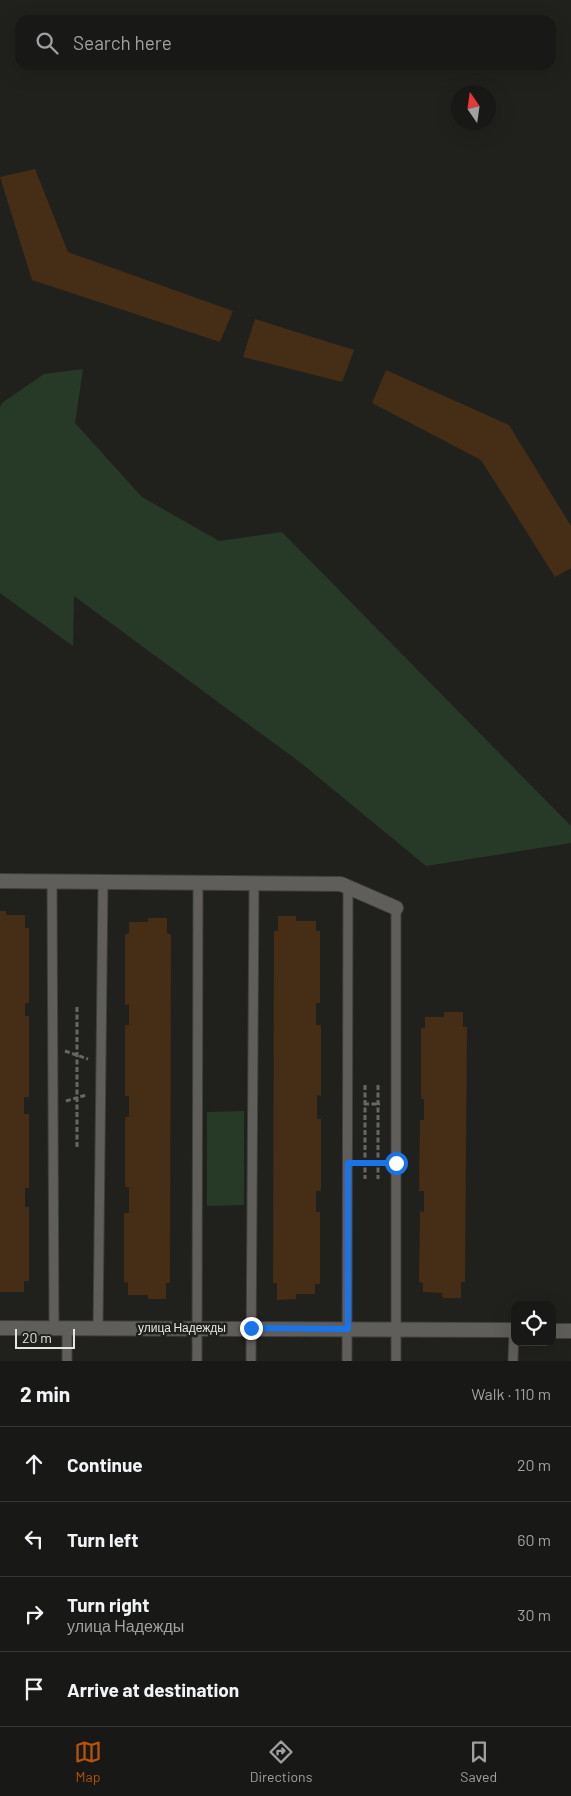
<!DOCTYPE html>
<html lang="en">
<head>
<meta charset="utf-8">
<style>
	:root { --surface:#181816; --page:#21211f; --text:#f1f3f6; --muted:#9fa0a1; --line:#363735; --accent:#b45309 }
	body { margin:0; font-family:Barlow,sans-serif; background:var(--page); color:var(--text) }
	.controls { position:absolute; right:15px; bottom:15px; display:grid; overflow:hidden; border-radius:10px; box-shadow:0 5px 20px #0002 }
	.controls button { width:45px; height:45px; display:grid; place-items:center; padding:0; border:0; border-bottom:1px solid var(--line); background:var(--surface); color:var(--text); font:25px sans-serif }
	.compass { position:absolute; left:451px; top:85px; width:45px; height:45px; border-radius:50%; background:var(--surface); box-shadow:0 5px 20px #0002; rotate:347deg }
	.scale { position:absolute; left:15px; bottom:12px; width:60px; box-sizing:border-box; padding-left:5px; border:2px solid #e4e4e2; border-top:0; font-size:14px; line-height:18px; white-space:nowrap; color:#e4e4e2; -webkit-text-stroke:4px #20201d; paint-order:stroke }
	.stop { position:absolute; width:15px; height:15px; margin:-11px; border:4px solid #1a73e8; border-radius:50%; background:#fff }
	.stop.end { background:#1a73e8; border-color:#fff; box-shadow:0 1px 5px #0008 }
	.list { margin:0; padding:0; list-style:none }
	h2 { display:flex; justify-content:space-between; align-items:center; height:65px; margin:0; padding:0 20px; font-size:21px }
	h2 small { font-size:16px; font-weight:400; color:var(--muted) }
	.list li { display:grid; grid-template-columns:32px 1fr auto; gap:15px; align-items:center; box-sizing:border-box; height:75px; padding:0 20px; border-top:1px solid var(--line) }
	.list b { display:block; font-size:19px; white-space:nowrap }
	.list p { margin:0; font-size:16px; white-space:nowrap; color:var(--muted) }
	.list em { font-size:16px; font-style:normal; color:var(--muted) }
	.icon { flex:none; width:28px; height:28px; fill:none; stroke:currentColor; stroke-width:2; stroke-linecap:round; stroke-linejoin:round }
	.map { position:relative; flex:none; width:571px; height:1361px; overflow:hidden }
	.search { position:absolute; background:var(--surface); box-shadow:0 5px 20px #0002; left:15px; right:15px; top:15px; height:55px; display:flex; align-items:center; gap:12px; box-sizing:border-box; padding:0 18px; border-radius:15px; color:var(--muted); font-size:19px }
	.sheet { height:365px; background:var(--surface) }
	nav { display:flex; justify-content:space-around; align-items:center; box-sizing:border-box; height:70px; border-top:1px solid var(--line); background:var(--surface); font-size:14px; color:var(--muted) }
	nav a { display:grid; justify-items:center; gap:2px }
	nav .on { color:var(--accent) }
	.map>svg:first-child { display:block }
</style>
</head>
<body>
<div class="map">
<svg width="571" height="1361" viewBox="0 0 571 1361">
	<rect width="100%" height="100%" fill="#20201d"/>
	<path fill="#273a27" d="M83 369 75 423 142 497 219 541 282 532 571 826V843L426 866 301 763 74 596 73 646 0 593V407L2 403 44 374Z
		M244 1111V1205L207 1206V1112Z"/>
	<path fill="#452e15" d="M35 169 68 252 233 311 220 342 32 280 0 177Z
		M255 319 354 350 342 382 243 357Z
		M386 370 509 425 571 526V568L555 577 481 460 372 403Z
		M0 911H6V915H25V928H29V1003H25V1016H29V1097H24V1114H29V1188H25V1207H29V1281H24V1292H0Z
		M278 916H296V921H316V931H320V1003H316V1025H321V1096L317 1095V1119H321V1191H316V1212H320V1284H315V1294H296V1299L277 1300V1283H273L274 931H278Z
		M148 918H167V934H171L170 1283H166V1299H148V1295H128V1283L124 1282V1213H129V1187H125V1117H129V1096H125V1025H129V1004L125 1005V934H129V922H148Z
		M444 1012H463V1027H467L465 1282H461V1298H443L442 1293 423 1292V1283L419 1282 420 1211 424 1212V1191H419L420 1120H424V1099H421V1028H425V1017H444Z"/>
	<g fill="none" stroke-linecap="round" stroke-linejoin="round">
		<defs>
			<path id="service" d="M52 882 54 1328
				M396 908V1361
				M67 1328V1361
				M98 1328 103 882
				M197 1361 198 883
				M251 1361 254 883
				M347 1361 348 887
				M513 1361 514 1330"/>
			<path id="minor" d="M0 881 341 884 396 908
				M0 1328 515 1330
				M552 1331H571"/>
		</defs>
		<use href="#service" stroke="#3e3e3c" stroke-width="11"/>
		<use href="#minor" stroke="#3e3e3c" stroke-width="16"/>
		<path stroke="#666664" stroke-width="3" stroke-dasharray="5 2.5" stroke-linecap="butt" d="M65 1051 88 1059
			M365 1085V1179
			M378 1085V1179
			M66 1101 86 1095
			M364 1104H380
			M77 1147V1006
			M364 1163H380"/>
		<use href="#service" stroke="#5f5e5a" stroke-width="9"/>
		<use href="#minor" stroke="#5f5e5a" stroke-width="14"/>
	</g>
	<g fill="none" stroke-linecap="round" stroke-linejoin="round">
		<path stroke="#1a73e8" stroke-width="6" d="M251 1328 348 1329V1163H396"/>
	</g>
	<g text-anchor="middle" stroke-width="5" stroke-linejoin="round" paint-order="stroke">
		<g font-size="12" fill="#e4e4e2" stroke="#20201d">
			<text x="182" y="1332">улица Надежды</text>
		</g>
	</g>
</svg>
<div class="controls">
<button><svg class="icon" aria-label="locate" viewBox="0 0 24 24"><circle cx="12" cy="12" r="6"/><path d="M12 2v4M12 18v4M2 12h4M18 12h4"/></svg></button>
</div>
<svg class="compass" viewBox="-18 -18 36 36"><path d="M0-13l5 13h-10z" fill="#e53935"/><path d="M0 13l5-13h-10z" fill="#9fa0a1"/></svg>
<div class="scale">20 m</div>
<div class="stop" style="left:396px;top:1163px"></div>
<div class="stop end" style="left:251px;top:1328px"></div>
<div class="search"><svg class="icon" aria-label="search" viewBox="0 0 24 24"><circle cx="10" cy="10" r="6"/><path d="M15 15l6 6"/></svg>Search here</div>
</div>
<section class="sheet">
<h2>2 min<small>Walk · 110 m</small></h2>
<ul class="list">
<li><svg class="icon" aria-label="ahead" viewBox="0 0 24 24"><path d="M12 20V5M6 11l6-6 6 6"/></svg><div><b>Continue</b></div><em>20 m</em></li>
<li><svg class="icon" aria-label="left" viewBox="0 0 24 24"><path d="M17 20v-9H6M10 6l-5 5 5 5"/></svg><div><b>Turn left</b></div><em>60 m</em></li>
<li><svg class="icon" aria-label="right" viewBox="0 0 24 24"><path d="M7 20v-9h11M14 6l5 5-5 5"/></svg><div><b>Turn right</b><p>улица Надежды</p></div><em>30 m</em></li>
<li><svg class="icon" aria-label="arrive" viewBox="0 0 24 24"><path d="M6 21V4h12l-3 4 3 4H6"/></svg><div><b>Arrive at destination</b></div></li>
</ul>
</section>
<nav>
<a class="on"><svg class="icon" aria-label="map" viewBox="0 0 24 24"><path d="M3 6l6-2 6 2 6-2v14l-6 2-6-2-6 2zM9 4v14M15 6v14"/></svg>Map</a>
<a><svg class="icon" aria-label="directions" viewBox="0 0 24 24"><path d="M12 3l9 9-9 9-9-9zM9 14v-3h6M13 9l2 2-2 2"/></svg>Directions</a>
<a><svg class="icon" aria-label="saved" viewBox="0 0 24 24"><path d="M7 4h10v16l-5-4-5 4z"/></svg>Saved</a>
</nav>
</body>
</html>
